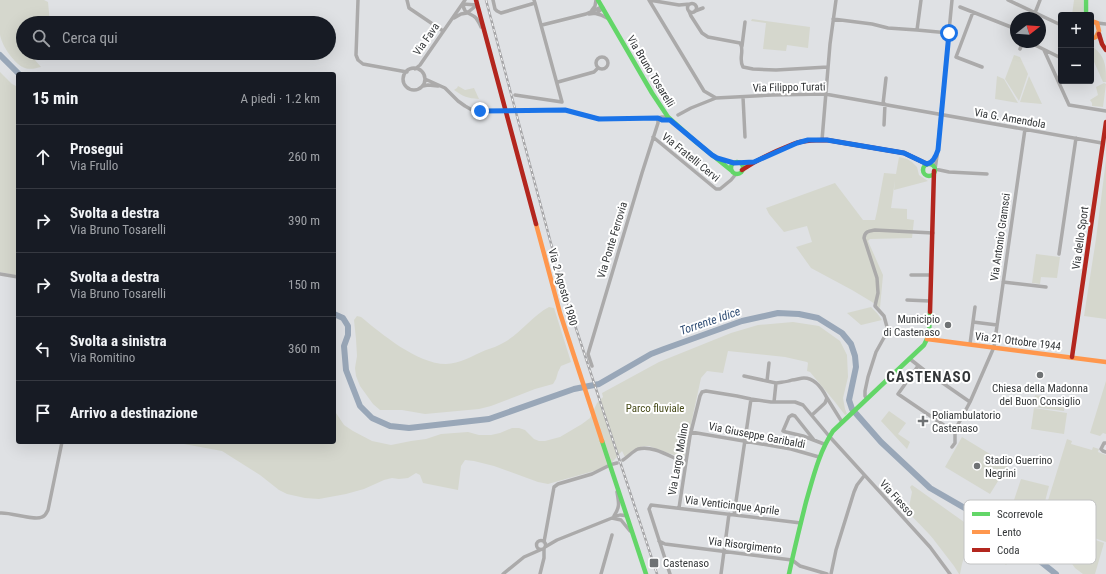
<!DOCTYPE html>
<html lang="it">
<head>
<meta charset="utf-8">
<style>
	:root { --surface:#171b24; --page:#242831; --text:#f1f3f6; --muted:#9ea1a6; --line:#363941 }
	body { margin:0; font-family:"Roboto Condensed",sans-serif; background:var(--page); color:var(--text) }
	.controls { position:absolute; right:12px; top:12px; display:grid; overflow:hidden; border-radius:4px; box-shadow:0 4px 16px #0002 }
	.controls button { width:36px; height:36px; display:grid; place-items:center; padding:0; border:0; border-bottom:1px solid var(--line); background:var(--surface); color:var(--text); font:20px sans-serif }
	.compass { position:absolute; left:1010px; top:12px; width:36px; height:36px; border-radius:50%; background:var(--surface); box-shadow:0 4px 16px #0002; rotate:73deg }
	.stop { position:absolute; width:12px; height:12px; margin:-9px; border:3px solid #1a73e8; border-radius:50%; background:#fff }
	.stop.end { background:#1a73e8; border-color:#fff; box-shadow:0 1px 4px #0008 }
	.list { margin:0; padding:0; list-style:none }
	h2 { display:flex; justify-content:space-between; align-items:center; height:52px; margin:0; padding:0 16px; font-size:17px }
	h2 small { font-size:13px; font-weight:400; color:var(--muted) }
	.list li { display:grid; grid-template-columns:26px 1fr auto; gap:12px; align-items:center; box-sizing:border-box; height:64px; padding:0 16px; border-top:1px solid var(--line) }
	.list b { display:block; font-size:15px; white-space:nowrap }
	.list p { margin:0; font-size:13px; white-space:nowrap; color:var(--muted) }
	.list em { font-size:13px; font-style:normal; color:var(--muted) }
	.icon { flex:none; width:22px; height:22px; fill:none; stroke:currentColor; stroke-width:2; stroke-linecap:round; stroke-linejoin:round }
	.map { position:relative; flex:none; width:1106px; height:574px; overflow:hidden }
	.search { position:absolute; background:var(--surface); box-shadow:0 4px 16px #0002; left:16px; top:16px; width:320px; height:44px; display:flex; align-items:center; gap:10px; box-sizing:border-box; padding:0 14px; border-radius:22px; color:var(--muted); font-size:15px }
	.panel { position:absolute; background:var(--surface); box-shadow:0 4px 16px #0002; left:16px; top:72px; width:320px; height:372px; border-radius:4px }
	.map>svg:first-child { display:block }
</style>
</head>
<body>
<div class="map">
<svg width="1106" height="574" viewBox="0 0 1106 574">
	<rect width="100%" height="100%" fill="#dfe1e4"/>
	<path fill="#d5d7cd" d="M0 0H44L48 2 50 23H23V53H34L35 60 41 67C36 68 31 70 25 68 15 65 1 45 0 34 0 23 0 11 0 0Z
		M1074 0H1083V15H1072Z
		M752 19 810 27 808 48 787 45 786 51 763 49 766 23 751 21Z
		M1093 47C1106 57 1106 67 1106 82H1103L1091 55V51Z
		M1014 55 1020 57 1028 74 1019 101 1005 79Z
		M0 72 12 84 18 87V276L0 272Z
		M997 76 1004 79 1018 103 995 99Z
		M1029 76 1042 104 1020 102Z
		M1104 83 1106 84 1103 107 1092 106V103L1090 100 1098 95 1096 87Z
		M458 86 465 90 474 88 479 99C467 98 464 97 454 90L457 88Z
		M899 157 907 159 912 162 917 167 919 175 928 181 894 190 895 180 891 208 907 209V219L914 220 912 238 870 239 868 241 883 275 880 308 872 302 852 290 811 268 796 247 812 242 807 226 784 232 769 214 766 208 835 183 863 220H875L877 211 884 173 896 174Z
		M1106 160V319L1084 316 1096 239Z
		M1036 254 1060 257 1057 278 1041 277 1040 284 1032 283Z
		M549 307 554 308 571 362 561 366 558 372 556 379 553 384 535 389 491 406 479 409 425 414 402 410H380L373 404 360 386 356 376 355 368 357 356 356 339 354 320 357 316 361 317C382 334 417 364 446 364 459 364 474 355 486 350 492 348 498 346 503 343 520 334 532 316 549 307Z
		M871 307 877 313 882 320 861 325 847 313Z
		M793 322 819 326 840 341 847 355 848 377 843 398 845 409 847 414 845 415 835 402 810 372 807 371 808 363 807 362 785 357 728 351 723 373 707 371 701 378 684 457 682 458 649 446C637 446 633 450 625 457L622 451 608 467 548 484 538 482 494 466 474 461 465 460 461 466 458 490 423 483 420 475 416 473 408 478 399 479 392 478 384 480 364 489 346 494 319 499 305 498 287 494 279 490 260 475 222 451 173 442H334V410L344 425 353 431 372 441 391 445 411 441 426 439 441 434 468 432 479 435H491L500 433 512 428H519L525 430 534 439 539 441H545L560 437 582 424 590 418 597 403 603 397 602 393 659 362 731 333 758 325Z
		M1106 381V434L1103 433 1100 436 1090 433Z
		M1035 395 1066 399 1064 411 1033 407Z
		M1034 408 1067 413 1064 434 1031 429Z
		M889 411 906 423 898 434 910 442 907 449 881 421Z
		M962 437 1008 465 990 494 945 467Z
		M1067 439 1072 441 1071 444 1092 450 1093 447 1099 449 1098 452 1106 455V542L1042 520Z
		M1021 479 1049 486 1041 517 1011 509Z
		M912 485 988 539 1005 553 1011 560 1006 565 970 539 962 564 960 574H959L954 566 934 540C932 536 913 518 908 512L912 492 910 487Z
		M1073 532 1104 543 1095 574H1083L1075 568 1070 561Z"/>
	<g fill="none" stroke-linecap="round" stroke-linejoin="round">
		<path stroke="#99a7b8" stroke-width="6" d="M0 55 19 74
			M334 314 343 318 348 326V335L344 346 346 370 360 406 372 418 390 426 409 428 489 419 574 389 599 384 651 354 664 349 742 321 778 313 799 314 818 318 842 333 851 344 855 356 856 367 849 400 852 409 881 442 930 488 982 518 1015 541 1056 574"/>
		<path stroke="#abaaaa" stroke-width="3.5" d="M358 0 356 55 358 60 363 64 407 72
			M407 0 409 8 443 31
			M493 0 495 9 497 11 501 13 535 3 534 0
			M649 0 704 91 716 98 772 95 825 94 1102 143
			M649 0 679 5 690 4
			M952 0 937 156 935 169 949 172 987 174
			M1008 0 1061 25
			M687.5 8a4.5 4.5 0 1 1 9 0a4.5 4.5 0 1 1-9 0Z
			M463 4C464 15 470 12 476 18 478 21 480 24 481 27
			M463 4 477 5
			M960 7 1016 29
			M592 10 595 6 596 0
			M689 11 691 16 702 33 708 37 740 43C745 50 738 59 743 67L753 69 776 70 828 67
			M695 11 703 8
			M973 12 956 57 982 67
			M594 13 601 15 609 19
			M589 14 597 13 603 8
			M454 18 461 14 467 13 477 5
			M1033 18 1040 0
			M833 19 872 24 888 28 917 30 949 33
			M1097 23 1106 24
			M542 25 586 14 599 8H603
			M917 30 921 0
			M1029 42 1061 58
			M742 46 745 22
			M1020 49 1023 42
			M1044 50 1069 105 1106 111
			M596 63a6 6 0 1 1 12 0a6 6 0 1 1-12 0Z
			M403 79a11 11 0 1 1 22 0a11 11 0 1 1-22 0Z
			M415 69 420 65 465 0
			M425 79 445 88 458 101 465 106 472 110 488 111
			M558 82 594 72 598 68
			M423 86 428 85 438 86
			M515 95 562 102 535 3
			M743 97 745 137
			M883 104 886 78
			M532 110H565L596 118 604 119 658 118 662 117H668
			M678 115 691 108 716 98
			M658 118 662 120H670
			M884 125 885 104
			M653 137 716 189H720L731 180 736 174
			M822 140 830 44 836 0
			M929 164 935 158 936 155
			M1059 254 1076 138
			M0 274 18 277
			M911 275H931
			M1003 282 1046 287
			M907 300 930 301
			M973 322 997 325
			M970 344 975 307
			M910 359 924 370 970 402
			M592 366 588 354 642 173 658 123V118
			M918 366 898 394 954 432 970 402 994 347 1025 129
			M744 376 776 383
			M767 381 769 363
			M827 398 842 422
			M867 399 865 396V391L868 377 876 352 886 334 887 327 884 316 875 306 878 293 877 278 864 238C865 231 869 231 875 230L933 233
			M774 402 776 383C781 382 787 382 792 380 796 380 800 378 804 378 815 378 823 390 827 398L825 403 812 415
			M691 432 791 449 819 457
			M829 436 930 547 950 574
			M814 440 795 416 792 415 789 417 783 431 786 432 803 436 824 444
			M1106 443H1104L1101 449 1103 451 1106 452
			M952 447 955 443V431
			M623 460C628 457 633 451 638 449 652 445 669 456 681 461H685
			M613 464 617 463
			M679 508 690 436 700 396 702 392 706 391 737 396 751 399 771 402H795L803 405 829 436
			M0 513C11 512 34 521 42 517 46 516 46 513 48 510L62 442
			M734 515 751 399
			M614 516C620 507 619 503 617 492
			M612 518 621 520 630 531
			M536.5 545a4.5 4.5 0 1 1 9 0a4.5 4.5 0 1 1-9 0Z
			M659 541 665 544 792 560 800 566 827 574
			M544 542 554 487 558 484 592 474 608 466
			M545 547 557 540 612 518C617 514 622 515 627 516
			M503 574 524 557 540 550
			M540 574 544 558V549
			M601 574 612 535
			M670 574 649 509 651 505 801 523
			M721 574 729 514
			M831 574 836 550 854 492 857 485 864 476"/>
		<path stroke="#63d668" stroke-width="4.5" d="M598 0 652 93 668 117 696 142 732 171
			M1086 0V15
			M731 168a6 6 0 1 1 12 0a6 6 0 1 1-12 0Z
			M923 170a6 6 0 1 1 12 0a6 6 0 1 1-12 0Z
			M602 441 646 574
			M789 574C794 550 800 526 806 502 813 478 819 452 833 431L924 345 929 335 930 312"/>
		<path stroke="#ff974d" stroke-width="4.5" d="M1091 21 1097 23 1099 31 1096 37 1091 39
			M536 224 560 313 602 441
			M927 339 1106 362"/>
		<path stroke="#b3261e" stroke-width="4.5" d="M476 0 536 224
			M1099 34 1102 44 1106 50
			M742 170C757 160 775 151 793 144 803 140 816 140 827 140L904 153 927 164
			M930 312 934 171
			M1072 357 1106 122"/>
		<defs>
			<path id="rail" d="M486 0 550 240 569 307 657 574"/>
		</defs>
		<use href="#rail" stroke="#a6a6a8" stroke-width="2.5"/>
		<use href="#rail" stroke="#fff" stroke-width="1" stroke-dasharray="3" stroke-linecap="butt"/>
		<path stroke="#abaaaa" stroke-width="3.5" d="M488 111 532 110"/>
	</g>
	<g fill="none" stroke-linecap="round" stroke-linejoin="round">
		<path stroke="#1a73e8" stroke-width="5" d="M480 111 565 110 599 119 658 118 662 120H670L712 155 717 158 734 163 754 162 797 143 808 140H827L904 153 927 164C933 163 936 156 938 150L949 33"/>
	</g>
	<g fill="#6f7274" stroke="#fff" stroke-width="1.5">
		<circle cx="948" cy="325" r="4"/>
		<circle cx="1040" cy="375" r="4"/>
		<path d="M921 415h4v4h4v4h-4v4h-4v-4h-4v-4h4z"/>
		<circle cx="977" cy="466" r="4"/>
		<rect x="649" y="558" width="10" height="10" rx="2"/>
	</g>
	<g text-anchor="middle" stroke-width="4" stroke-linejoin="round" paint-order="stroke">
		<g font-size="11" fill="#333638" stroke="#fff">
			<text transform="translate(426 39) rotate(-55)" y="4">Via Fava</text>
			<text transform="translate(651 71) rotate(59)" y="4">Via Bruno Tosarelli</text>
			<text transform="translate(789 87) rotate(-1)" y="4">Via Filippo Turati</text>
			<text transform="translate(1010 118) rotate(10)" y="4">Via G. Amendola</text>
			<text transform="translate(691 157) rotate(39)" y="4">Via Fratelli Cervi</text>
			<text transform="translate(1000 237) rotate(-82)" y="4">Via Antonio Gramsci</text>
			<text transform="translate(1080 238) rotate(-82)" y="4">Via dello Sport</text>
			<text transform="translate(612 240) rotate(-73)" y="4">Via Ponte Ferrovia</text>
			<text transform="translate(563 287) rotate(74)" y="4">Via 2 Agosto 1980</text>
			<text transform="translate(1018 341) rotate(7)" y="4">Via 21 Ottobre 1944</text>
			<text transform="translate(757 435) rotate(11)" y="4">Via Giuseppe Garibaldi</text>
			<text transform="translate(678 459) rotate(-80)" y="4">Via Largo Molino</text>
			<text transform="translate(897 498) rotate(48)" y="4">Via Fiesso</text>
			<text transform="translate(732 505) rotate(7)" y="4">Via Venticinque Aprile</text>
			<text transform="translate(745 545) rotate(7)" y="4">Via Risorgimento</text>
		</g>
		<g font-size="11" fill="#333638" stroke="#fff" text-anchor="start">
			<text x="940" y="323" text-anchor="end">Municipio<tspan x="940" dy="13">di Castenaso</tspan></text>
			<text x="1040" y="392" text-anchor="middle">Chiesa della Madonna<tspan x="1040" dy="13">del Buon Consiglio</tspan></text>
			<text x="932" y="419">Poliambulatorio<tspan x="932" dy="13">Castenaso</tspan></text>
			<text x="985" y="464">Stadio Guerrino<tspan x="985" dy="13">Negrini</tspan></text>
			<text x="663" y="567">Castenaso</text>
		</g>
		<g font-size="11" fill="#474b19" stroke="#fff">
			<text x="655" y="412">Parco fluviale</text>
		</g>
		<g font-size="12" font-style="italic" fill="#345177" stroke="#fff">
			<text transform="translate(710 321) rotate(-19)" y="4">Torrente Idice</text>
		</g>
		<g font-size="15" font-weight="bold" letter-spacing="1" fill="#333638" stroke="#fff">
			<text x="929" y="382">CASTENASO</text>
		</g>
	</g>
	<rect x="964" y="500" width="132" height="64" rx="6" fill="#fff" stroke="#c2c3c3" stroke-width="1"/>
	<rect x="972" y="512" width="18" height="4" fill="#63d668"/>
	<rect x="972" y="530" width="18" height="4" fill="#ff974d"/>
	<rect x="972" y="548" width="18" height="4" fill="#b3261e"/>
	<g font-size="11" fill="#333638">
		<text x="997" y="518">Scorrevole</text>
		<text x="997" y="536">Lento</text>
		<text x="997" y="554">Coda</text>
	</g>
</svg>
<div class="controls">
<button>+</button>
<button>−</button>
</div>
<svg class="compass" viewBox="-18 -18 36 36"><path d="M0-13l5 13h-10z" fill="#e53935"/><path d="M0 13l5-13h-10z" fill="#9ea1a6"/></svg>
<div class="stop" style="left:949px;top:33px"></div>
<div class="stop end" style="left:480px;top:111px"></div>
<div class="search"><svg class="icon" aria-label="search" viewBox="0 0 24 24"><circle cx="10" cy="10" r="6"/><path d="M15 15l6 6"/></svg>Cerca qui</div>
<section class="panel">
<h2>15 min<small>A piedi · 1.2 km</small></h2>
<ul class="list">
<li><svg class="icon" aria-label="ahead" viewBox="0 0 24 24"><path d="M12 20V5M6 11l6-6 6 6"/></svg><div><b>Prosegui</b><p>Via Frullo</p></div><em>260 m</em></li>
<li><svg class="icon" aria-label="right" viewBox="0 0 24 24"><path d="M7 20v-9h11M14 6l5 5-5 5"/></svg><div><b>Svolta a destra</b><p>Via Bruno Tosarelli</p></div><em>390 m</em></li>
<li><svg class="icon" aria-label="right" viewBox="0 0 24 24"><path d="M7 20v-9h11M14 6l5 5-5 5"/></svg><div><b>Svolta a destra</b><p>Via Bruno Tosarelli</p></div><em>150 m</em></li>
<li><svg class="icon" aria-label="left" viewBox="0 0 24 24"><path d="M17 20v-9H6M10 6l-5 5 5 5"/></svg><div><b>Svolta a sinistra</b><p>Via Romitino</p></div><em>360 m</em></li>
<li><svg class="icon" aria-label="arrive" viewBox="0 0 24 24"><path d="M6 21V4h12l-3 4 3 4H6"/></svg><div><b>Arrivo a destinazione</b></div></li>
</ul>
</section>
</div>
</body>
</html>
